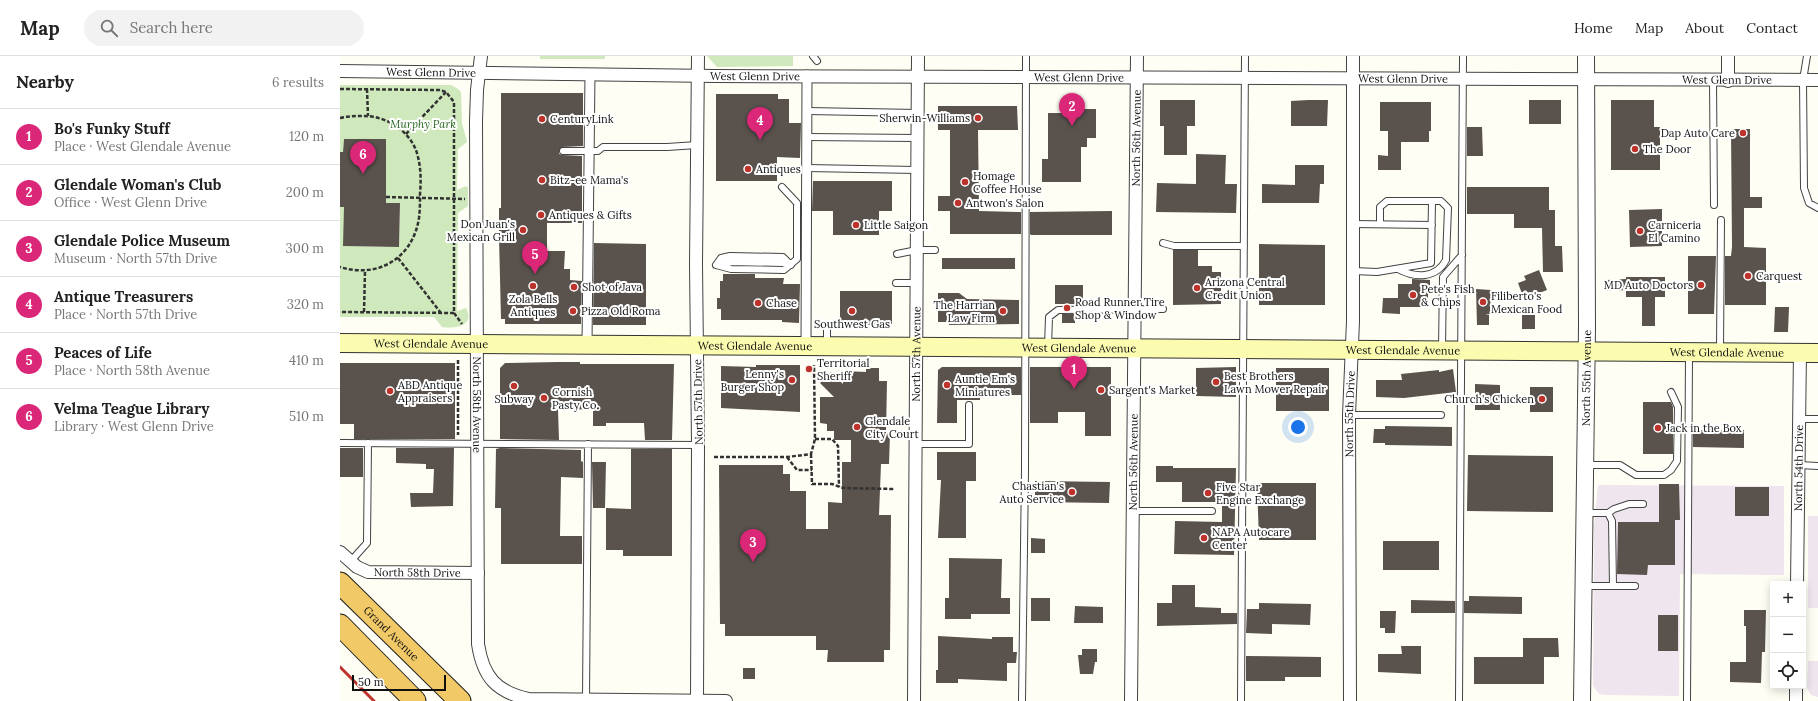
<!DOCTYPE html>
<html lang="en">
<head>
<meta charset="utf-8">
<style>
	:root { --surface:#fff; --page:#f2f2f2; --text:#222; --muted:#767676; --line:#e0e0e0; --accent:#db2777 }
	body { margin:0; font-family:Lora,serif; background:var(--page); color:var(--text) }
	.controls { position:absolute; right:12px; bottom:12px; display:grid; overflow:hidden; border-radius:4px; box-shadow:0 2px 10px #0003 }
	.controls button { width:36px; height:36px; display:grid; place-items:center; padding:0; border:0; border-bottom:1px solid var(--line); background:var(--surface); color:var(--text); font:20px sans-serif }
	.scale { position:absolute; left:12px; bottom:10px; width:94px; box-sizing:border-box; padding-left:4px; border:2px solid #101010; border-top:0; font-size:11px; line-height:14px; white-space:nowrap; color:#101010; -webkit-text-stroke:3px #fff; paint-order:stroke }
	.you { position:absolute; left:958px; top:371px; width:14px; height:14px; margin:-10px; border:3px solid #fff; border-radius:50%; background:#1a73e8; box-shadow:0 0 0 6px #1a73e833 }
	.badge { display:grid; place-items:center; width:26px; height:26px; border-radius:50%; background:var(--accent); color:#fff; font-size:13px; font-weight:700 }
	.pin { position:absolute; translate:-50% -33px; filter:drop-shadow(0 1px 2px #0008) }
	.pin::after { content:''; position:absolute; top:21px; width:14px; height:12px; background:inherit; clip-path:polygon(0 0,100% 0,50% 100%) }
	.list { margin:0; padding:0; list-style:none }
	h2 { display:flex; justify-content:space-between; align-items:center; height:52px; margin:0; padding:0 16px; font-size:17px }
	h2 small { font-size:13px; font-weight:400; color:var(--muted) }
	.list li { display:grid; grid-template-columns:26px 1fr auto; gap:12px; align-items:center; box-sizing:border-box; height:56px; padding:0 16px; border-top:1px solid var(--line) }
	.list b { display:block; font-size:15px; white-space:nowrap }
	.list p { margin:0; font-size:13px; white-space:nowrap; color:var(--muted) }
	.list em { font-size:13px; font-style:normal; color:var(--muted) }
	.icon { flex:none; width:22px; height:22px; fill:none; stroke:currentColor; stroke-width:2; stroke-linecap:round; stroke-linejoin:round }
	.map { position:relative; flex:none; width:1478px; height:645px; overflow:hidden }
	header { display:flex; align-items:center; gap:24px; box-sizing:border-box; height:56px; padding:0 20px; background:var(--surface); border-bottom:1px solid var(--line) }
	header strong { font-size:19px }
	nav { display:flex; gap:22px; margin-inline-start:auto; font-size:14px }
	.search { width:280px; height:36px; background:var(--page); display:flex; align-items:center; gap:10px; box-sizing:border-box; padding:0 14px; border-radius:22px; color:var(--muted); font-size:15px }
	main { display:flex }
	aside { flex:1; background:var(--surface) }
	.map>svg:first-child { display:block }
</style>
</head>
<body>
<header>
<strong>Map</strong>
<div class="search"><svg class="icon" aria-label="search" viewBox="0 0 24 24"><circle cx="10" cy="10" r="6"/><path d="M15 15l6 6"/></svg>Search here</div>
<nav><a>Home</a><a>Map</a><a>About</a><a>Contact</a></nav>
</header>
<main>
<aside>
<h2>Nearby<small>6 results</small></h2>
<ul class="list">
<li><span class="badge">1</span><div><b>Bo's Funky Stuff</b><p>Place · West Glendale Avenue</p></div><em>120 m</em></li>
<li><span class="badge">2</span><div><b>Glendale Woman's Club</b><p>Office · West Glenn Drive</p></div><em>200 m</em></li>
<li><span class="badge">3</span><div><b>Glendale Police Museum</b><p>Museum · North 57th Drive</p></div><em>300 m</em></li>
<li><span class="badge">4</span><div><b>Antique Treasurers</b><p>Place · North 57th Drive</p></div><em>320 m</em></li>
<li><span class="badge">5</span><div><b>Peaces of Life</b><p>Place · North 58th Avenue</p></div><em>410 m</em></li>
<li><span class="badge">6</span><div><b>Velma Teague Library</b><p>Library · West Glenn Drive</p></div><em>510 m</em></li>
</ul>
</aside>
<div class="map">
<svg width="1478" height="645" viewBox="0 0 1478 645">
	<rect width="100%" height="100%" fill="#fffef4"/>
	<path fill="#eee5ee" d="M1258 429 1444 430V519L1340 518 1339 640 1265 639 1259 638 1253 630 1254 471Z
		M1468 460H1478V552H1468Z
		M1468 605H1478V641L1471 639 1467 632Z"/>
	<path fill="#cfe9bd" d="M200 0H265V3H200Z
		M367 0H453V10L377 11Z
		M0 29H111L118 33 121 36 122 67 127 86 118 93 117 134 126 130 128 132V150L118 157 117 255 126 252C136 270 114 273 102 271L94 261H0V151H4V190L59 191 60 147H46V83H4L3 96H0Z"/>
	<path fill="#59524d" d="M161 37H243V90L223 91 219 95V98L223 99 242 100V167H207V195H225L224 213H230V224L242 225 241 268H165V263H161L159 181V152H161Z
		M376 38H438V43H449V67H461L460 102 437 101V125H376Z
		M820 44H855V70H847V99H824V70H820Z
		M968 44H988L987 70H951V45Z
		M1189 44H1221V68H1189Z
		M1271 44H1314V71H1320V114H1271Z
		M1040 46H1091V75H1089V86H1061V114H1038V99L1048 100V75H1040Z
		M598 50H677L678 74H638L639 155 681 156V178H610V155H598V140H610V74H598Z
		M742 53H756V82H747V91H741V126H702V103H708V57H742Z
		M1127 71H1142L1143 100H1127Z
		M1391 73H1410V141H1422V152H1404V191L1426 192V249H1385V200H1391L1392 191Z
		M4 83H46V147H60L59 191 3 190 4 151H0V96H3Z
		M856 98 886 99 885 128H897L896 157 816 156 817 127 856 128Z
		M955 109H984V128H980L979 147H922V128L955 129Z
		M473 125H552V155H539V179H493V155H472Z
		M1127 131H1209V154H1215V190H1222L1223 216H1203L1202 172H1174V158H1127Z
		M1322 153V190L1290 191 1289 154Z
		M772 155V179H691L690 178V156Z
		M254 187 306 188V269H253Z
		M919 188 985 189V249H919Z
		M833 194H858V210H872V216H881V248L833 249Z
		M1348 200H1376L1374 258H1348Z
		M602 202H675V213H602Z
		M1199 214 1207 234 1184 243 1178 227 1186 224 1184 220Z
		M383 218H415V222H444L443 228H460L459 267 442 266V264H381V253H377V242H380V225H383Z
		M1286 221H1325V241H1315V270H1302V241H1286V234L1267 235V224L1286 223Z
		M1072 223 1090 224V236H1088V247H1086V251H1060V258L1042 257 1043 242H1058V228H1072Z
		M715 229H743V248H715Z
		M1136 233 1151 234 1150 258 1145 259H1149V269H1137Z
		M500 235H552V268L503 270V268H500Z
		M598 237H619L627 243 679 244V268L609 269V266H598Z
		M1435 251H1449L1448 276H1434Z
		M722 258H735V267H722Z
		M1182 259H1195V273H1182Z
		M218 306H240V308H334L332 384H305L304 367H266V370H253V353L218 354 219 384 160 383V312L165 307Z
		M0 307H115V383H14V368H0Z
		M416 309H460V356L381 352V310L416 311Z
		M602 311H681V339H640V344H617V367H597L598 314Z
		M690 311H771V380H745V356H718V367H690Z
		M896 311V341L856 340V312Z
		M526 312H539V325H547L546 377H550L549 408H541L539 459H551L550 594H544V606H487L488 594H476V580H385V568H380L379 409H443V418H450V435H466V473H488V446L502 447V406H511V384H494V375H487V368L480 367V341H494L480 327 491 316 503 328V315L526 316Z
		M936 312H989V355H936Z
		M1113 313 1116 336 1064 342 1036 341V324H1062L1061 318 1099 314V316Z
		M1135 328 1160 329V354H1135Z
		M1190 331H1213V356H1190Z
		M1303 346H1331L1333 351V398H1303Z
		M1045 370 1112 371V390L1045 389V387H1033L1034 373H1045Z
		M1353 374H1404V392L1353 391Z
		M0 392H23V421H0Z
		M56 392H114L113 450 71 451 70 437H93L94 413H86V408L56 407Z
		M160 392 241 394V405L243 406V422L221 421 220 480H242V508H161V452H155L156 393Z
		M291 393H332V500H283V494H266V452L291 453Z
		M597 396H636V425H626V482H598L601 424H597Z
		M1128 399 1213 400V456L1127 455Z
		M252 406H266L265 452H253Z
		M816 410H833V412H896L894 499 834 498 835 465 882 466V446H842V426H816Z
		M695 425 770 426 769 447 695 446Z
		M917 427H976V484H919Z
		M1319 428H1339L1340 464H1335V509H1308L1307 519 1277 518 1278 466H1319Z
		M1395 431H1429V460H1395Z
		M691 482 705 483V497H691Z
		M1043 485H1099V514H1043Z
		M609 502 662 503 661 542H670V558H631V563H605V542H609Z
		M832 529H855V551L881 552V557H897V568L817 570V547H832Z
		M1129 540 1182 541V558L1124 557V545H1129Z
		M691 542H710V565H691Z
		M1071 544 1115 545V557H1071Z
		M919 547 971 548 970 569 932 568V578L906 577 907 553H919Z
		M735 550 763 551V567H734Z
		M1404 554H1426L1425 596H1422L1421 627 1390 626V606H1406V570H1404Z
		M1040 555H1056L1055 577H1045V572H1040Z
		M1318 559H1338V595H1318Z
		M598 580 652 583V581H673V596H677L676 607H667V625L618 623V627H596V614H598Z
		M1183 582H1218L1219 601H1204V628H1134V601H1183Z
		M1061 590H1081V618L1038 616V598H1062Z
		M742 593H757V606H755L753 618H740L738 599H742Z
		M906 600 981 601V621H945V625H906Z
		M403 612H415V623H403Z"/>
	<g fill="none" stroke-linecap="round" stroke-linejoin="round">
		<defs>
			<path id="service" d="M473 0 477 5
				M1467 0 1463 24 1464 132 1469 147 1478 152
				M1373 25 1374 149
				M467 55 578 57
				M467 81 577 82
				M223 95H258L263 91H327L357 89
				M467 112 577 114
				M1013 168 1092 169
				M1040 168V151L1047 145H1101L1108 152 1106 204C1096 223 1075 222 1058 213
				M823 187 834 190H904
				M557 198 577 194H595
				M376 209 391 213 444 214 457 203V147L442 131
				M376 209 381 202 390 200 443 201 451 209
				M377 209 389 206 442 207 450 208
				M1013 215 1037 216 1091 207 1092 145
				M556 227H577
				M487 270V288
				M708 291 709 261 718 254 823 253
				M1102 292 1103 221 1122 199
				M1380 294 1381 164
				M1009 359H1101
				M1459 363H1478
				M0 387 358 389
				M576 388H629V349
				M1246 409H1280L1296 419H1324L1331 414 1337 405 1338 351 1331 336
				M1459 409 1478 410
				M793 455H872
				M1246 457H1268L1274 453 1289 448H1303
				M1268 457 1272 465 1273 530
				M10 506 27 487 28 387
				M1245 530H1295
				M246 644 248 388
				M682 645 685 414 686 0
				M901 645 905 0
				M1119 645 1123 0
				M1347 645 1349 299"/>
			<path id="pedestrian" d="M247 288 250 18
				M466 290 467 19"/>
			<g id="minor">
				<path id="s1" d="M141 0 137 34 136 65 138 588C143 621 156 636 189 643L386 645"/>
				<path id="s2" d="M0 15 375 20 1478 24"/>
				<path d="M1388 25V0"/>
				<path id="s3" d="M0 496 17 511 28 516 138 517"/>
				<path id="s4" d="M1457 528 1460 296"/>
				<path d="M357 645 358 389 356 208 358 0"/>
				<path id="s5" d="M574 645 578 0"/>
				<path id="s6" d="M791 645 797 0"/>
				<path id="s7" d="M1010 645 1009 359 1013 265V0"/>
				<path d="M1456 645V630"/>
			</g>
			<g id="tertiary">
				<path id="s8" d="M1242 645 1247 271 1246 0"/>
			</g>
			<g id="secondary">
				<path id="s9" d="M0 287 1478 297"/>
			</g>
			<g id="trunk">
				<path id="s10" d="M0 527 120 645"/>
				<path d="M0 569 75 645"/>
			</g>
		</defs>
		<use href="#service" stroke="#434343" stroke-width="8"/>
		<use href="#pedestrian" stroke="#434343" stroke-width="11"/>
		<use href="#minor" stroke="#434343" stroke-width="14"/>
		<use href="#tertiary" stroke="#434343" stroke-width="18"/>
		<use href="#secondary" stroke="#323232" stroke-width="20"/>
		<use href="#trunk" stroke="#212121" stroke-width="23"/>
		<path stroke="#323232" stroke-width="2.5" stroke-dasharray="4 2" stroke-linecap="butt" d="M0 33 99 34 106 36 114 46V257L0 256
			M27 33 28 60
			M0 62C8 60 16 60 24 60 48 60 73 77 78 101 81 113 81 125 80 138 80 146 80 154 79 162 73 202 38 223 0 211
			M66 78 106 36
			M46 141 125 143
			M58 202 101 257
			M24 256 25 215
			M114 257 122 268
			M118 304V379
			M475 383H492L498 390 499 431
			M471 398 472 428H492L503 432 555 433
			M374 401H447L471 398 475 383 474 309
			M447 401 457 414H472"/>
		<use href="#service" stroke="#fff" stroke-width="6"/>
		<use href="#pedestrian" stroke="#fff" stroke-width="9"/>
		<use href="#minor" stroke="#fff" stroke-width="12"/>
		<use href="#tertiary" stroke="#fff" stroke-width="16"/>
		<use href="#secondary" stroke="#fcfcb1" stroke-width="18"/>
		<use href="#trunk" stroke="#f2c967" stroke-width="21"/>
		<path stroke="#bd332b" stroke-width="3" d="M0 611 34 645"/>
	</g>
	<g fill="#bd332b" stroke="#fff" stroke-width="1.5">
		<circle cx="638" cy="62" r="4"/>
		<circle cx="202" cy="63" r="4"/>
		<circle cx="1403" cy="77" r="4"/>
		<circle cx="1295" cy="93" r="4"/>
		<circle cx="408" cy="113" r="4"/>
		<circle cx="202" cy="124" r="4"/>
		<circle cx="625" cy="126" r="4"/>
		<circle cx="618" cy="147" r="4"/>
		<circle cx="201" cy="159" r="4"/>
		<circle cx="516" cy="169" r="4"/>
		<circle cx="183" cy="174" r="4"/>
		<circle cx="1300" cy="175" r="4"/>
		<circle cx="1408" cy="220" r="4"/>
		<circle cx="1361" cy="229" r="4"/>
		<circle cx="193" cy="230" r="4"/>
		<circle cx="234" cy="231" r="4"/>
		<circle cx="857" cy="232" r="4"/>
		<circle cx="1073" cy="239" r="4"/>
		<circle cx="1143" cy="246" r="4"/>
		<circle cx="418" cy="247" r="4"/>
		<circle cx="727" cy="252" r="4"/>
		<circle cx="233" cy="255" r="4"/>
		<circle cx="512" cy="255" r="4"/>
		<circle cx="663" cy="255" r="4"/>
		<circle cx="469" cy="313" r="4"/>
		<circle cx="452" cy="324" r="4"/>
		<circle cx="876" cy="326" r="4"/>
		<circle cx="607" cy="329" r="4"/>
		<circle cx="174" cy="330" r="4"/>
		<circle cx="761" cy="334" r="4"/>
		<circle cx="50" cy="335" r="4"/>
		<circle cx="204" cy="342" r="4"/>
		<circle cx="1202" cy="343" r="4"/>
		<circle cx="517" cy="371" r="4"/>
		<circle cx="1318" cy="372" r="4"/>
		<circle cx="732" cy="436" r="4"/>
		<circle cx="868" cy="437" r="4"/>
		<circle cx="864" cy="482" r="4"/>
	</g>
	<g text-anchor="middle" stroke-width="4" stroke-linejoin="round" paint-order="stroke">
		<g font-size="11" fill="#101010" stroke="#fff">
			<text dy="4" stroke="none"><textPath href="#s2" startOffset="91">West Glenn Drive</textPath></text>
			<text dy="4" stroke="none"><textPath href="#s2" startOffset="415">West Glenn Drive</textPath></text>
			<text dy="4" stroke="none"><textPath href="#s2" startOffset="739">West Glenn Drive</textPath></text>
			<text dy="4" stroke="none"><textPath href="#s2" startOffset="1063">West Glenn Drive</textPath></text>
			<text dy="4" stroke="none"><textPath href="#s2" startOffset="1387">West Glenn Drive</textPath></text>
			<text dy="4" stroke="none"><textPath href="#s6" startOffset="563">North 56th Avenue</textPath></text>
			<text dy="4" stroke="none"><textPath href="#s9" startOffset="91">West Glendale Avenue</textPath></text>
			<text dy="4" stroke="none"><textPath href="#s9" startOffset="415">West Glendale Avenue</textPath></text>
			<text dy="4" stroke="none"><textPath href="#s9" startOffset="739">West Glendale Avenue</textPath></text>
			<text dy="4" stroke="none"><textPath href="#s9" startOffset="1063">West Glendale Avenue</textPath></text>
			<text dy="4" stroke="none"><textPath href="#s9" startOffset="1387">West Glendale Avenue</textPath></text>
			<text dy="4" stroke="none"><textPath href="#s5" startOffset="347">North 57th Avenue</textPath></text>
			<text dy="4" stroke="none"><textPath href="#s8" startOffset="323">North 55th Avenue</textPath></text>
			<text transform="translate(358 346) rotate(-91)" y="4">North 57th Drive</text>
			<text dy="4" stroke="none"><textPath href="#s1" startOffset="349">North 58th Avenue</textPath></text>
			<text dy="4" stroke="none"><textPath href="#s7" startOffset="287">North 55th Drive</textPath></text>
			<text dy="4" stroke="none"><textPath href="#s6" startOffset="239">North 56th Avenue</textPath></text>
			<text dy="4" stroke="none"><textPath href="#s4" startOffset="116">North 54th Drive</textPath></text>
			<text dy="4" stroke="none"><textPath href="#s3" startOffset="84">North 58th Drive</textPath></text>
			<text dy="4" stroke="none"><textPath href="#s10" startOffset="72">Grand Avenue</textPath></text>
		</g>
		<g font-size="11" fill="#101010" stroke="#fff" text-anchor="start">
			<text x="630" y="66" text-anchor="end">Sherwin-Williams</text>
			<text x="210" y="67">CenturyLink</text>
			<text x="1395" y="81" text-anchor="end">Dap Auto Care</text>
			<text x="1303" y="97">The Door</text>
			<text x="416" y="117">Antiques</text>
			<text x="633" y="124">Homage<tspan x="633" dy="13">Coffee House</tspan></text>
			<text x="210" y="128">Bitz-ee Mama's</text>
			<text x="626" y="151">Antwon's Salon</text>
			<text x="209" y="163">Antiques &amp; Gifts</text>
			<text x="175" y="172" text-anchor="end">Don Juan's<tspan x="175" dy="13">Mexican Grill</tspan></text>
			<text x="524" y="173">Little Saigon</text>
			<text x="1308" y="173">Carniceria<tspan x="1308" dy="13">El Camino</tspan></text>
			<text x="1416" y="224">Carquest</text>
			<text x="865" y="230">Arizona Central<tspan x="865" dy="13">Credit Union</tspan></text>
			<text x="1353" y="233" text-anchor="end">MD Auto Doctors</text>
			<text x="242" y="235">Shot of Java</text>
			<text x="1081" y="237">Pete's Fish<tspan x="1081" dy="13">&amp; Chips</tspan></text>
			<text x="1151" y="244">Filiberto's<tspan x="1151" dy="13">Mexican Food</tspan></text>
			<text x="193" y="247" text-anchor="middle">Zola Bells<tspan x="193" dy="13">Antiques</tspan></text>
			<text x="735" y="250">Road Runner Tire<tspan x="735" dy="13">Shop &amp; Window</tspan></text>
			<text x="426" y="251">Chase</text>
			<text x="655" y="253" text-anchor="end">The Harrian<tspan x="655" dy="13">Law Firm</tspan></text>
			<text x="241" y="259">Pizza Old Roma</text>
			<text x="512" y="272" text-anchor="middle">Southwest Gas</text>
			<text x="477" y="311">Territorial<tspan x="477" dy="13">Sheriff</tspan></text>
			<text x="444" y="322" text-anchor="end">Lenny's<tspan x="444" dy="13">Burger Shop</tspan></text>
			<text x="884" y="324">Best Brothers<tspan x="884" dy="13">Lawn Mower Repair</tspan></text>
			<text x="615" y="327">Auntie Em's<tspan x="615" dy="13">Miniatures</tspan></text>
			<text x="58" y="333">ABD Antique<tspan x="58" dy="13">Appraisers</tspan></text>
			<text x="769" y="338">Sargent's Market</text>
			<text x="212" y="340">Cornish<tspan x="212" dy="13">Pasty Co.</tspan></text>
			<text x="174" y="347" text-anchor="middle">Subway</text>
			<text x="1194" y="347" text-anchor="end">Church's Chicken</text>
			<text x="525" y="369">Glendale<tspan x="525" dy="13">City Court</tspan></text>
			<text x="1326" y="376">Jack in the Box</text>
			<text x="724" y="434" text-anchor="end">Chastian's<tspan x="724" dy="13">Auto Service</tspan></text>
			<text x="876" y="435">Five Star<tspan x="876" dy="13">Engine Exchange</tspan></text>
			<text x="872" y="480">NAPA Autocare<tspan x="872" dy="13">Center</tspan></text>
		</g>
		<g font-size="11" font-style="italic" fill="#286721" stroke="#fff">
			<text x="83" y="72">Murphy Park</text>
		</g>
	</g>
</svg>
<div class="controls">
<button>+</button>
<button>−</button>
<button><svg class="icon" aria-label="locate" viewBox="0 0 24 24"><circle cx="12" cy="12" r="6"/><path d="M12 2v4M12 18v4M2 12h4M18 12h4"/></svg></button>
</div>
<div class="scale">50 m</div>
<div class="you"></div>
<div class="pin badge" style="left:734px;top:333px">1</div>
<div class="pin badge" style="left:732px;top:70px">2</div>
<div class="pin badge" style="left:413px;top:506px">3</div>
<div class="pin badge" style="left:420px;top:84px">4</div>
<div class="pin badge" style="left:195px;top:218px">5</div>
<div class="pin badge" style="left:23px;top:118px">6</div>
</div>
</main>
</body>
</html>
